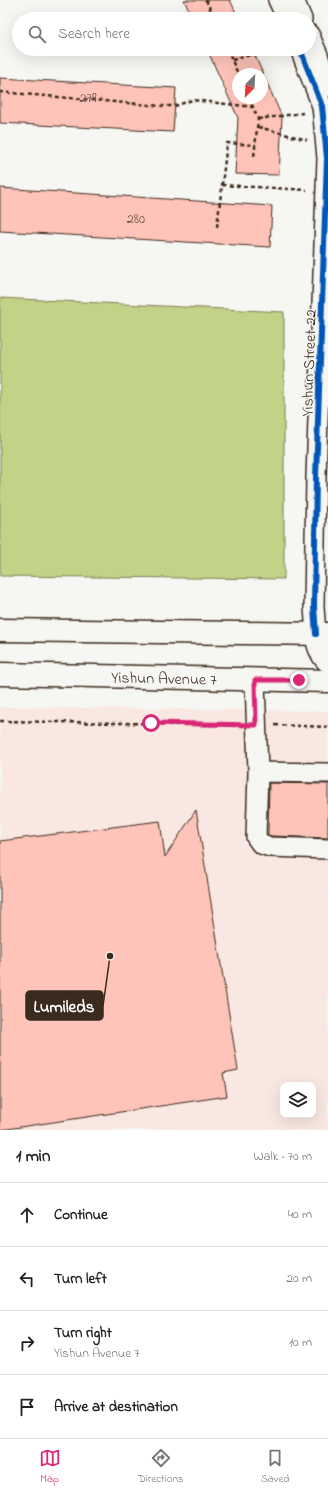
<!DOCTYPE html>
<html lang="en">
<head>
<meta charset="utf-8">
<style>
	:root { --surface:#fff; --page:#f2f2f2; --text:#222; --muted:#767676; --line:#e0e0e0; --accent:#db2777 }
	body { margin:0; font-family:"Indie Flower",sans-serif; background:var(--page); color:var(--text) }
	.controls { position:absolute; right:12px; bottom:12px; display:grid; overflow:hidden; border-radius:8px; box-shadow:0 4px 16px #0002 }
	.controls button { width:36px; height:36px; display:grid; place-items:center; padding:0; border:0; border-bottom:1px solid var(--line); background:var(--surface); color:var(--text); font:20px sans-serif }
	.compass { position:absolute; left:232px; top:68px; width:36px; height:36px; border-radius:50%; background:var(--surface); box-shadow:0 4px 16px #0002; rotate:204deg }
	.stop { position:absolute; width:12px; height:12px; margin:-9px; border:3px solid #db2777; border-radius:50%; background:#fff }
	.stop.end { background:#db2777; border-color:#fff; box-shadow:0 1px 4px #0008 }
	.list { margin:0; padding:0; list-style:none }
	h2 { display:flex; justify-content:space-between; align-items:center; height:52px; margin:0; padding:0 16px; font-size:17px }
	h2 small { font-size:13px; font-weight:400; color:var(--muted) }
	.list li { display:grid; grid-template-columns:26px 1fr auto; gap:12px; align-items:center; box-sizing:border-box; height:64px; padding:0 16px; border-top:1px solid var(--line) }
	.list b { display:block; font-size:15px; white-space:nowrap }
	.list p { margin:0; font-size:13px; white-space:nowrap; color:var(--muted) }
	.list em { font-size:13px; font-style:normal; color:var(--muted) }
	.icon { flex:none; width:22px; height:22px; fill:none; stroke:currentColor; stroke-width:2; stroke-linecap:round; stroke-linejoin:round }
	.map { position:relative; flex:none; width:328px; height:1130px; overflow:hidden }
	.search { position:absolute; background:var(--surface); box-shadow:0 4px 16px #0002; left:12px; right:12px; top:12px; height:44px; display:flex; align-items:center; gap:10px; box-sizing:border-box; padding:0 14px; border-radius:22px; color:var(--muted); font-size:15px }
	.sheet { height:308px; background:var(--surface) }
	nav { display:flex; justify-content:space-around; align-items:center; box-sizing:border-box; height:56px; border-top:1px solid var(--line); background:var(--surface); font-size:11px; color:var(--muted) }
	nav a { display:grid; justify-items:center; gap:2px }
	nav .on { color:var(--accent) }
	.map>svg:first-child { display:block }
</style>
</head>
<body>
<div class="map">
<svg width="328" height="1130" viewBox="0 0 328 1130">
	<rect width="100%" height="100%" fill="#f6f6f2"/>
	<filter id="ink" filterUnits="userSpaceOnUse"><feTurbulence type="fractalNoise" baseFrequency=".025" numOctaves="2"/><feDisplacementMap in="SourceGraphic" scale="8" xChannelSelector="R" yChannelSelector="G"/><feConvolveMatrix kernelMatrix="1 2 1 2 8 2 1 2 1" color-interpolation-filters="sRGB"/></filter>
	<g filter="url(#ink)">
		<path fill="#f9e7e1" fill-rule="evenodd" d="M0 707 328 711V1130H0ZM283 1085H313V1115H283Z"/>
		<path fill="#c2d387" stroke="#7e7e52" d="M0 298 284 312V579L0 576Z"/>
		<path fill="#ffc4b9" stroke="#3b2a1e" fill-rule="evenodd" d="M184 0H230L239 19H193Z
			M207 49H252L282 117 279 175 235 174 238 118ZM238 74H262V98H238Z
			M0 78 176 88 173 132 0 123Z
			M0 188 272 206 270 247 0 231Z
			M269 783 328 784V838L272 836 268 835Z
			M196 810 238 1070 223 1073 227 1096 0 1130V841L160 821 165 857Z"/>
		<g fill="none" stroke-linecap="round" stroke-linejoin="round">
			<defs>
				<path id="minor" d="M278 0 287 19
					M294 0 302 19
					M309 34 318 55 328 87
					M300 49 322 106 327 158 316 477 314 607 316 634
					M255 680 258 772 256 837 261 844 270 847 328 849
					M258 772 328 773"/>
				<g id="major">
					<path d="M0 630 328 634"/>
					<path d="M316 634C318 644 320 654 328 661"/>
					<path id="s1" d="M0 674 328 681"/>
				</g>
			</defs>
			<use href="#minor" stroke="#3b2a1e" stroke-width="22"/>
			<use href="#major" stroke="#3b2a1e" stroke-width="25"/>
			<path stroke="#3b2a1e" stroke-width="2.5" stroke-dasharray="4 3" stroke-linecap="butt" d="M206 0 215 19
				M227 49 238 74
				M232 60 272 49
				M0 92 161 106H175L192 100 253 107
				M249 98 258 119 254 157
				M258 119 303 113
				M258 127 307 140
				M222 185 307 190
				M217 227 227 143 256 145
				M0 721 238 725
				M275 725 328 727"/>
			<use href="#minor" stroke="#f6f6f2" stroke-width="19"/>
			<use href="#major" stroke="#f6f6f2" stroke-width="22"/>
			<defs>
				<path id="cycleway" d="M300 49 322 106 327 158 316 477 314 607 316 634"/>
			</defs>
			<use href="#cycleway" stroke="#f6f6f2" stroke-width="8"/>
			<use href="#cycleway" stroke="#0057b8" stroke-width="6"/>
		</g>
	</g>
	<g fill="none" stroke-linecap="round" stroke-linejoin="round" filter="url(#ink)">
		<path stroke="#db2777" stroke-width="5" d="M151 723 256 725 255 680H299"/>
	</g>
	<g text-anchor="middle" stroke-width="3" stroke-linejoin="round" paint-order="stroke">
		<g font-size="14" fill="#6c5045">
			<text x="88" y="102">279</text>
			<text x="136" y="223">280</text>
		</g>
		<g font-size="16" fill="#3b2a1e" stroke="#f6f6f2">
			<text transform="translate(308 363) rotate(-88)" y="6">Yishun Street 22</text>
			<text dy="6" stroke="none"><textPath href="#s1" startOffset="164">Yishun Avenue 7</textPath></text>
		</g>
	</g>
	<path fill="none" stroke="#3b2a1e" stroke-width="1.5" d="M110 956L103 1006"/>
	<circle fill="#3b2a1e" stroke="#f6f6f2" stroke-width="1.5" cx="110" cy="956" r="4"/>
	<rect fill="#3b2a1e" stroke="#3b2a1e" stroke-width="1.5" x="26" y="991" width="77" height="29" rx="4"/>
	<g font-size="17" text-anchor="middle" font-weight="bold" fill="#fff">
		<text x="64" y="1012">Lumileds</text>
	</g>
</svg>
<div class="controls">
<button><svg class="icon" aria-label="layers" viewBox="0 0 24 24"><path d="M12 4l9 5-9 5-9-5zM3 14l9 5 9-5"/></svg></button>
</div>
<svg class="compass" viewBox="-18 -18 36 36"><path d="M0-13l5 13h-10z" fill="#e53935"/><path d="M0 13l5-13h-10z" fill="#767676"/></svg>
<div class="stop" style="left:151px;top:723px"></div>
<div class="stop end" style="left:299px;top:680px"></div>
<div class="search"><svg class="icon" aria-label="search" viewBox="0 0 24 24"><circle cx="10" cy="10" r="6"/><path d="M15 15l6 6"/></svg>Search here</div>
</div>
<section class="sheet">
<h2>1 min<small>Walk · 70 m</small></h2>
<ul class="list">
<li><svg class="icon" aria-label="ahead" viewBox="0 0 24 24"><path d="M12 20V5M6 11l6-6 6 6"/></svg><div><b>Continue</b></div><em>40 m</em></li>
<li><svg class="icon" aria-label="left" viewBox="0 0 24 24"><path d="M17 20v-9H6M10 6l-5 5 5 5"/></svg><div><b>Turn left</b></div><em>20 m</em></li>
<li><svg class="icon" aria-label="right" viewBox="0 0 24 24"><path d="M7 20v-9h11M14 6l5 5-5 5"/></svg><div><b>Turn right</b><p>Yishun Avenue 7</p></div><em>10 m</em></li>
<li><svg class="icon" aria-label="arrive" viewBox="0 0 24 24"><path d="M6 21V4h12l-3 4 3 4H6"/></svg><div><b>Arrive at destination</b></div></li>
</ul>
</section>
<nav>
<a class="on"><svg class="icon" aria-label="map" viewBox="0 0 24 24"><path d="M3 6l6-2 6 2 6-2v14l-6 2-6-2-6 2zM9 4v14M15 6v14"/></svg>Map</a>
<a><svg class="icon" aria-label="directions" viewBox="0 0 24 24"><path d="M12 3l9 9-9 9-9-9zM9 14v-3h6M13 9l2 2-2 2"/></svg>Directions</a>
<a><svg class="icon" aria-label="saved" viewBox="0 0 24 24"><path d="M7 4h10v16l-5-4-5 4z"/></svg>Saved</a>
</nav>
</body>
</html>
